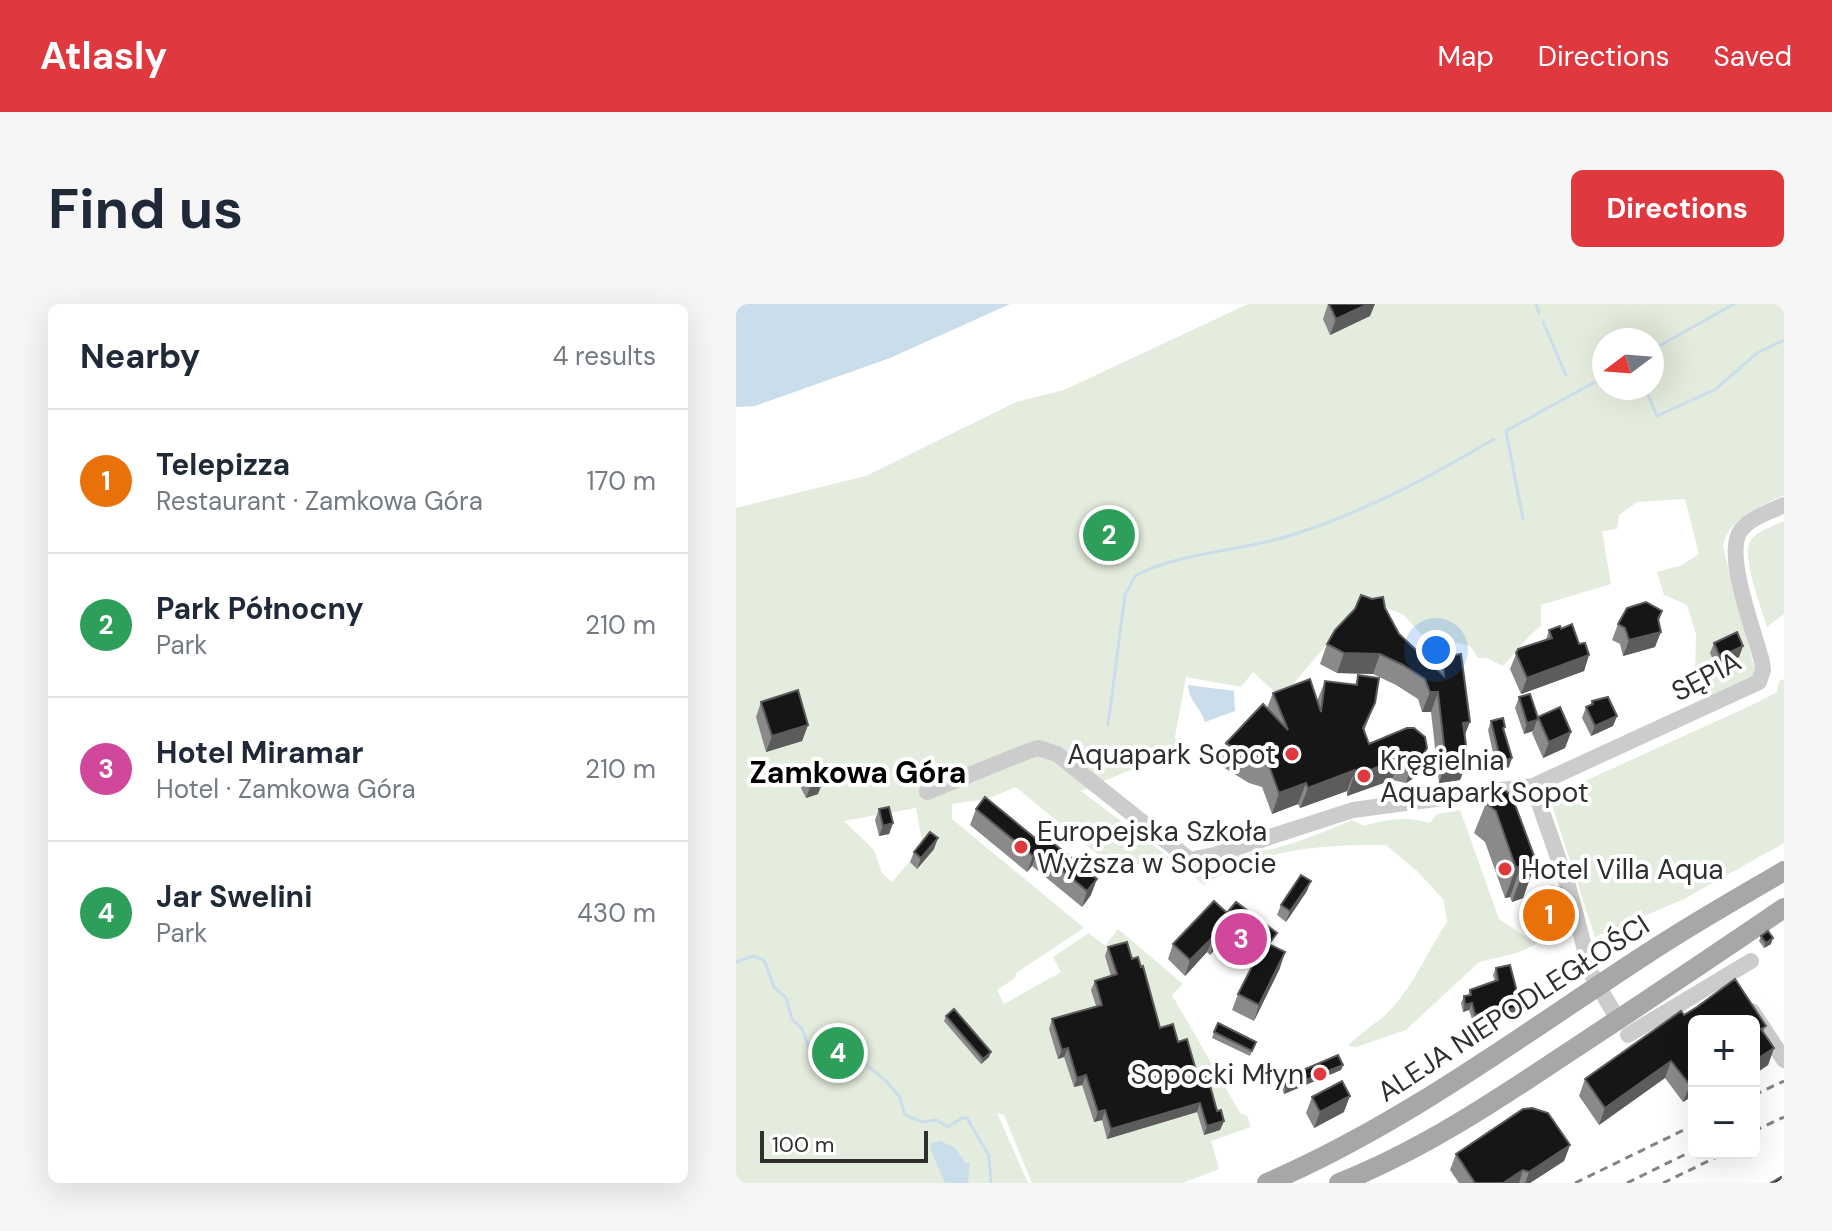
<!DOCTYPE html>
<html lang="en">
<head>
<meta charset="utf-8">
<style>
	:root { --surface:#fff; --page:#f6f6f7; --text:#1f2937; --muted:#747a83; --line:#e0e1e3; --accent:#df383f }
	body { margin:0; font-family:"DM Sans",sans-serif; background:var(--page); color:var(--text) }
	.controls { position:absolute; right:24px; bottom:24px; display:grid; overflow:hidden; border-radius:12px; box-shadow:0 8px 32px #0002 }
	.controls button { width:72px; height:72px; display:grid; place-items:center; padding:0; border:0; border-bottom:2px solid var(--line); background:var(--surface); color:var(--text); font:40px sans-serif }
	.compass { position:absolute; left:856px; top:24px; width:72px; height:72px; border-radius:50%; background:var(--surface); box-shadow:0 8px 32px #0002; rotate:254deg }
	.scale { position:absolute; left:24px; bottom:20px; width:168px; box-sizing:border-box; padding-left:8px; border:4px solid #2f2f2f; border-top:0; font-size:22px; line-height:28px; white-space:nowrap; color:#2f2f2f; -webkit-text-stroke:6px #fff; paint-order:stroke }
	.you { position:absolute; left:700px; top:346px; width:28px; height:28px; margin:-20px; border:6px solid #fff; border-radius:50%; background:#1a73e8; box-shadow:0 0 0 12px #1a73e833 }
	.badge { display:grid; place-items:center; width:52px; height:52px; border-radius:50%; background:var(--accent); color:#fff; font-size:26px; font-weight:700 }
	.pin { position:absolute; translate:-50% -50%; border:4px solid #fff; box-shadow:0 2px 8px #0006 }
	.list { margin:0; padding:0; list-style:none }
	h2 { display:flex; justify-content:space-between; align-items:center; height:104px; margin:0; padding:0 32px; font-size:34px }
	h2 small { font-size:26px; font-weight:400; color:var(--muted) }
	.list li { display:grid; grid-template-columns:52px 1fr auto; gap:24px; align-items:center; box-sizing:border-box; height:144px; padding:0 32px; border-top:2px solid var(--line) }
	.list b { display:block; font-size:30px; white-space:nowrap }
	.list p { margin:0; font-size:26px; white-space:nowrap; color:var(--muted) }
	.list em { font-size:26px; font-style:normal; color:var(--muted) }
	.map { position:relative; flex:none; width:1048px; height:879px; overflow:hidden; border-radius:12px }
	header { display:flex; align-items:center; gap:48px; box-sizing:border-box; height:112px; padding:0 40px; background:var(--accent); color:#fff }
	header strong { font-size:38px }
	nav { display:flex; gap:44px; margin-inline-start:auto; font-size:28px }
	.intro { display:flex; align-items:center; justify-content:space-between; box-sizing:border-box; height:192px; padding:0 48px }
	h1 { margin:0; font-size:56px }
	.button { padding:20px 36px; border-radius:12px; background:var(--accent); color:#fff; font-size:28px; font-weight:700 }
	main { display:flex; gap:48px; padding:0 48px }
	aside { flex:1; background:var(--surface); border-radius:12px; box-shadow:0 8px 32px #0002 }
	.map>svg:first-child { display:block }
</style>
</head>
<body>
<header>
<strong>Atlasly</strong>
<nav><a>Map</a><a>Directions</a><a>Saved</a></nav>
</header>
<div class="intro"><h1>Find us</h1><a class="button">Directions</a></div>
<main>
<aside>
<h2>Nearby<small>4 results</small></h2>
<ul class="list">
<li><span class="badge" style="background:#e8710a">1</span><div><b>Telepizza</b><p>Restaurant · Zamkowa Góra</p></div><em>170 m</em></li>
<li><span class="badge" style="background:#2e9e5b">2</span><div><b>Park Północny</b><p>Park</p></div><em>210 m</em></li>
<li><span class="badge" style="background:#d1479c">3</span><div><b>Hotel Miramar</b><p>Hotel · Zamkowa Góra</p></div><em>210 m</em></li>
<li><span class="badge" style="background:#2e9e5b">4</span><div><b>Jar Swelini</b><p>Park</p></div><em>430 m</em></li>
</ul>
</aside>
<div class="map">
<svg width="1048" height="879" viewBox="0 0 1048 879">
	<rect width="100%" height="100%" fill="#fff"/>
	<path fill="#e4ecdd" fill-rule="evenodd" d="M512 0H1048V191C1024 203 992 213 987 243L1019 367 1017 374 971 394 959 369 960 330 951 301 928 291 921 268 946 261 963 250 949 195 901 198 883 211 881 225 866 227 875 280 805 301V322C788 335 781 348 767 362L751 354H742L734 342 686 331 668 311 647 302 618 309 545 394 517 368 505 383 450 373 439 433 444 445 345 487 434 554 379 565 280 483 251 495 216 500V515L348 624 280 669 279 674 261 686 268 700 325 668 317 653 353 629 369 642 382 625 447 680 436 691 504 809 511 812 515 823 475 837 483 865 446 879H296L268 811 261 809 292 879H0V204L130 172 280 98 328 86ZM868 36H916V84H868ZM180 504 187 542 156 578 146 569 138 546 108 517Z
		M1048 217V310L1031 323C1026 305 1004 251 1015 236 1021 227 1038 222 1048 217Z
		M1048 375V539L948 595 859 633 815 498 818 491 1014 402 1041 388 1043 377Z
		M724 506 763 615 796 637 814 634 781 649 743 658 670 726 620 743 612 742C625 727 643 719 656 704 679 679 692 646 711 618L707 595 682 568 650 541C579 541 530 544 468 581L449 565C479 555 509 551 540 544 566 537 591 527 616 516L628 522C650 515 671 512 694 519L701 510Z"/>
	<path fill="#caddeb" d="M0 0H274L154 54 19 102 0 103Z
		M452 381 498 387 499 407 469 418C464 403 453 397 452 381Z
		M205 837 219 844 230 859 234 858 232 879H209L194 844 195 839Z"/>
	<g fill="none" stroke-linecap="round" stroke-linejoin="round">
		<path stroke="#caddeb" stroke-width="3" d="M800 0 803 9
			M807 18 830 71
			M916 46 998 0
			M909 84 921 112 980 85 1021 49 1048 36
			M787 215 770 127 868 73
			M372 421 389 291 399 272C443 248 509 247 559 230 630 207 694 173 758 135
			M0 658 17 652 28 656 38 683 50 694 56 715 66 725 74 747 80 752V760L91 763 113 753H121L150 777 164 793 168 809 173 813 188 818 200 816 212 823 226 814H231L253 852 255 879"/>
		<path stroke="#ccc" stroke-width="16" d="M797 482 833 585 855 669 882 716
			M191 488 290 448 302 444 321 450 454 556 478 551 617 506 797 482 1023 378 1027 366 1026 358C1019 329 987 249 1005 226 1015 213 1034 208 1048 201
			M1016 707 1048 756
			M892 731 1015 657"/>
		<path stroke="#a7a7a7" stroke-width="20" d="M531 879C668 820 787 730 912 649 956 620 1002 594 1048 567
			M603 879C684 847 758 798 830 750 903 702 976 653 1048 604"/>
		<path stroke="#848484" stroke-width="3" stroke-dasharray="8 6" stroke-linecap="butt" d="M1018 791 1048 777
			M1018 827 1048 813
			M839 879 958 821
			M891 879 958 846
			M927 879 989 849"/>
	</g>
	<path fill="#8a8a8a" d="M592 0 634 12 594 31 587 15Z
		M649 304 663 330 701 365 706 353 729 432 732 456 724 476 703 479 695 408H686L682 395 660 381 637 370 601 369 584 360 591 340Z
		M923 318 919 343 887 352 884 340 876 336 882 320Z
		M825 325 843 340 853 351 848 367 785 390 774 365 782 345 810 336 813 326Z
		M978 339 1007 342 1003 353 980 363 974 349Z
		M622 371 639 399 628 427 633 440 691 444 678 474 670 479 656 476 611 492V487L564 504 562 500 536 510 526 483 513 479 482 460 490 439 531 404 537 389 581 397 589 377 619 381Z
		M783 393 802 414 835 428 829 444 807 454 796 429 797 427 788 430 779 404Z
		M856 397 881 412 877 422 855 432 846 414 850 403 854 402Z
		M25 398 72 421 66 437 30 448 20 413Z
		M755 417 768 427 773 463 761 467 752 426Z
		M69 473 82 490 70 494 65 484Z
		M750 499H779L800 557 787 594 776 598 774 593 769 594 749 538 738 529Z
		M143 505 157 519 153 530 143 532 139 516Z
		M240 505 299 534 318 540 355 591 346 603 296 562 291 568 234 521Z
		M198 545 181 565 174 558 178 548Z
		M815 582 833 597 826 618 817 624 803 622 807 603Z
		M571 587 550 618 541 611 545 601Z
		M491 609 536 642 544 664 518 717 496 706 502 690 518 659 485 638 474 651 471 648 449 672 432 655 437 640Z
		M1025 632 1035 640 1028 644 1023 637Z
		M372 643 396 655 424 724 442 738 488 817 484 826 468 831 461 808 371 835 366 816 358 818 346 781 338 783 328 753 322 755 313 725 316 715 360 702 355 686 359 677 375 672 369 652Z
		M760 664 785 703 782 710 767 713 766 710 737 718 733 706 727 708 725 699 728 692H732L734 686 759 677 757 671Z
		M999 675 1030 722 1027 728 1038 744 1032 761 1023 767 1018 781V717H958V791L947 798 929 774 863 821 843 792 849 775 945 707 948 711 961 703Z
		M210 712 253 753 245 760 208 717Z
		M478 728 520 738 514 752 476 734Z
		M607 761 605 766 548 790 544 780 546 775Z
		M576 793 608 808 578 824 570 809Z
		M834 841 828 857 794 879H723L714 866 720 850Z"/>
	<path fill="#5c5c5c" d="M632 0H639L634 12 594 31 600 15Z
		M926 307 921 323 925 328 919 343 887 352 893 336 922 315Z
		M1007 342 1003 353 980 363 984 353Z
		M608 349 644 350 637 370 601 369Z
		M853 351 848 367 785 390 791 374Z
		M694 388H702L695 408H686Z
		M881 412 877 422 855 432 859 422Z
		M801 416 797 427 788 430 791 419Z
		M734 418 726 438 727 419Z
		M72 421 66 437 30 448 36 432Z
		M835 428 829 444 807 454 813 438Z
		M691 444 678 474 670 479 677 458Z
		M776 454 773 463 761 467 765 458Z
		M663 455 656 476 611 492 618 472Z
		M732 456 724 476 703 479 710 459Z
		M619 466 611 487 564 504 572 484Z
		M570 479 562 500 536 510 543 489Z
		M86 480 82 490 70 494 74 483Z
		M157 519 153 530 143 532 147 522Z
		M202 534 198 545 181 565 185 554Z
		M302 546 296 562 291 568 297 552Z
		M800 557 787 594 776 598 787 567 796 558Z
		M785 562 774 593 769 594 780 564Z
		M361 575 355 591 346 603 351 587Z
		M575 577 571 587 550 618 554 607Z
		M833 597 826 618 817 624 824 603Z
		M491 623 485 638 474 651 479 635Z
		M477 633 471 648 449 672 454 656Z
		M1037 634 1035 640 1028 644 1030 639Z
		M549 648 544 664 518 717 523 701Z
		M736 699 733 706 727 708 729 701Z
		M769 703 766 710 737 718 739 711Z
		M785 703 782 710 767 713 770 706Z
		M332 744 328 753 322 755 326 746Z
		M1038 744 1032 761 1023 767 1018 781V757Z
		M255 748 253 753 245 760 247 755Z
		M935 757 929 774 863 821 869 804Z
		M607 761 605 766 548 790 550 784Z
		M350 771 346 781 338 783 341 774Z
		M958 778V791L947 798 954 781Z
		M614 792 608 808 578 824 584 808Z
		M464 799 461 808 371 835 375 825Z
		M369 806 366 816 358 818 362 808Z
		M488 817 484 826 468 831 471 822Z
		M834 841 828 857 794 879H789L793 868Z
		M787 866 783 879H767Z"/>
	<path fill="#161616" stroke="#5c5c5c" stroke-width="2" d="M593 0H632L600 15Z
		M625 291 636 295 647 293 649 304 663 330 708 372 706 353 725 350 734 418 727 419 732 456 710 459 702 388H694L689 375 667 361 644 350 608 349 591 340 599 326 619 305Z
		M910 298 926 307 922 315 925 328 893 336 889 324 882 320 891 304Z
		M836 320 843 340 849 339 853 351 791 374 780 349 782 345 816 334 813 326 824 322 825 325Z
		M1001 328 1007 342 984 353 978 339Z
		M622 371 643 374 639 399 627 424 633 440 671 424H678L689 433 691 444 686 453 677 458 663 455 618 472 619 466 572 484 570 479 543 489 533 462 520 458 490 439 527 400 552 426 537 389 574 375 585 408 589 377 621 381Z
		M62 386 72 421 36 432 25 398Z
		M794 390 802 414 801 416 791 419 783 393Z
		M872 393 881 412 859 422 850 403 857 400 856 397Z
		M824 403 835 428 813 438 802 413Z
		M767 414 769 423 767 424 776 454 765 458 755 417Z
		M83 469 86 480 74 483 69 473Z
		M763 482 780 495 778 498 800 557 796 558 798 563 787 567 785 562 780 564 760 507 750 499Z
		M249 493 299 534 304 528 307 531 311 525 320 533 316 538 361 575 351 587 302 546 297 552 240 505Z
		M153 503 157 519 147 522 143 505Z
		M194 528 202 534 185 554 178 548Z
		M565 571 575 577 554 607 545 601Z
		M815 582 825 584 833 597 824 603 811 601Z
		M478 597 491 609 500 598 541 629 533 640 549 648 523 701 502 690 525 645 491 623 479 635 477 633 454 656 437 640Z
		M1032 627 1037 634 1030 639 1025 632Z
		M391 638 396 655 402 653 405 663 407 662 424 724 437 720 442 738 451 735 462 773 471 770 481 807 485 806 488 817 471 822 464 799 375 825 369 806 362 808 350 771 341 774 332 744 326 746 316 715 366 701 359 677 381 670 372 643Z
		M774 661 785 703 770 706 769 703 739 711 736 699 729 701 728 692 735 691 734 686 762 676 760 664Z
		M999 675 1030 722 1025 725 1038 744 1018 757V717H958V778L954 781 935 757 869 804 849 775 945 707 948 711 961 703Z
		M218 705 255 748 247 755 210 712Z
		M482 719 520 738 516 747 478 728Z
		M602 751 607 761 550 784 546 775Z
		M1018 758 1023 766 1018 769Z
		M606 777 614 792 584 808 576 793Z
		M796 804 812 809 834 841 793 868 787 866 767 879H739L720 850 787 805Z
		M1045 873 1048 879H1035Z"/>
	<g fill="#df383f" stroke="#fff" stroke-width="3">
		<circle cx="556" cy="450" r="8"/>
		<circle cx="628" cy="472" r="8"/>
		<circle cx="285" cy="543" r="8"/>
		<circle cx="769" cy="565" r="8"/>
		<circle cx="584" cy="770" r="8"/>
	</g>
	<g text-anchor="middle" stroke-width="8" stroke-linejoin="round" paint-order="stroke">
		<g font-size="28" fill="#2f2f2f" stroke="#fff">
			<text transform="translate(970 372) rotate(-28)" y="10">SĘPIA</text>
			<text transform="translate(777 704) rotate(-33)" y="10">ALEJA NIEPODLEGŁOŚCI</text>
		</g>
		<g font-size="28" fill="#2f2f2f" stroke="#fff" text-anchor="start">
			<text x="540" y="460" text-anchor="end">Aquapark Sopot</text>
			<text x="644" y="466">Kręgielnia<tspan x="644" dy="32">Aquapark Sopot</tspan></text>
			<text x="301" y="537">Europejska Szkoła<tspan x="301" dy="32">Wyższa w Sopocie</tspan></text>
			<text x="785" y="575">Hotel Villa Aqua</text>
			<text x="568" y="780" text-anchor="end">Sopocki Młyn</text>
		</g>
		<g font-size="30" font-weight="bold" fill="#000" stroke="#fff">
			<text x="122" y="479">Zamkowa Góra</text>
		</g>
	</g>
</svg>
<div class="controls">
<button>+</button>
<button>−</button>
</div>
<svg class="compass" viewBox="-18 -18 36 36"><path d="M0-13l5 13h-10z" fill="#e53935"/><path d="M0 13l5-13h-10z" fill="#747a83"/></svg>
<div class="scale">100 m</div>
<div class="you"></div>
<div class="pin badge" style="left:813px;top:611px;background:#e8710a">1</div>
<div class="pin badge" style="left:373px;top:231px;background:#2e9e5b">2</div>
<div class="pin badge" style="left:505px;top:635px;background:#d1479c">3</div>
<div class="pin badge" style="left:102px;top:749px;background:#2e9e5b">4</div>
</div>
</main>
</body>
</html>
